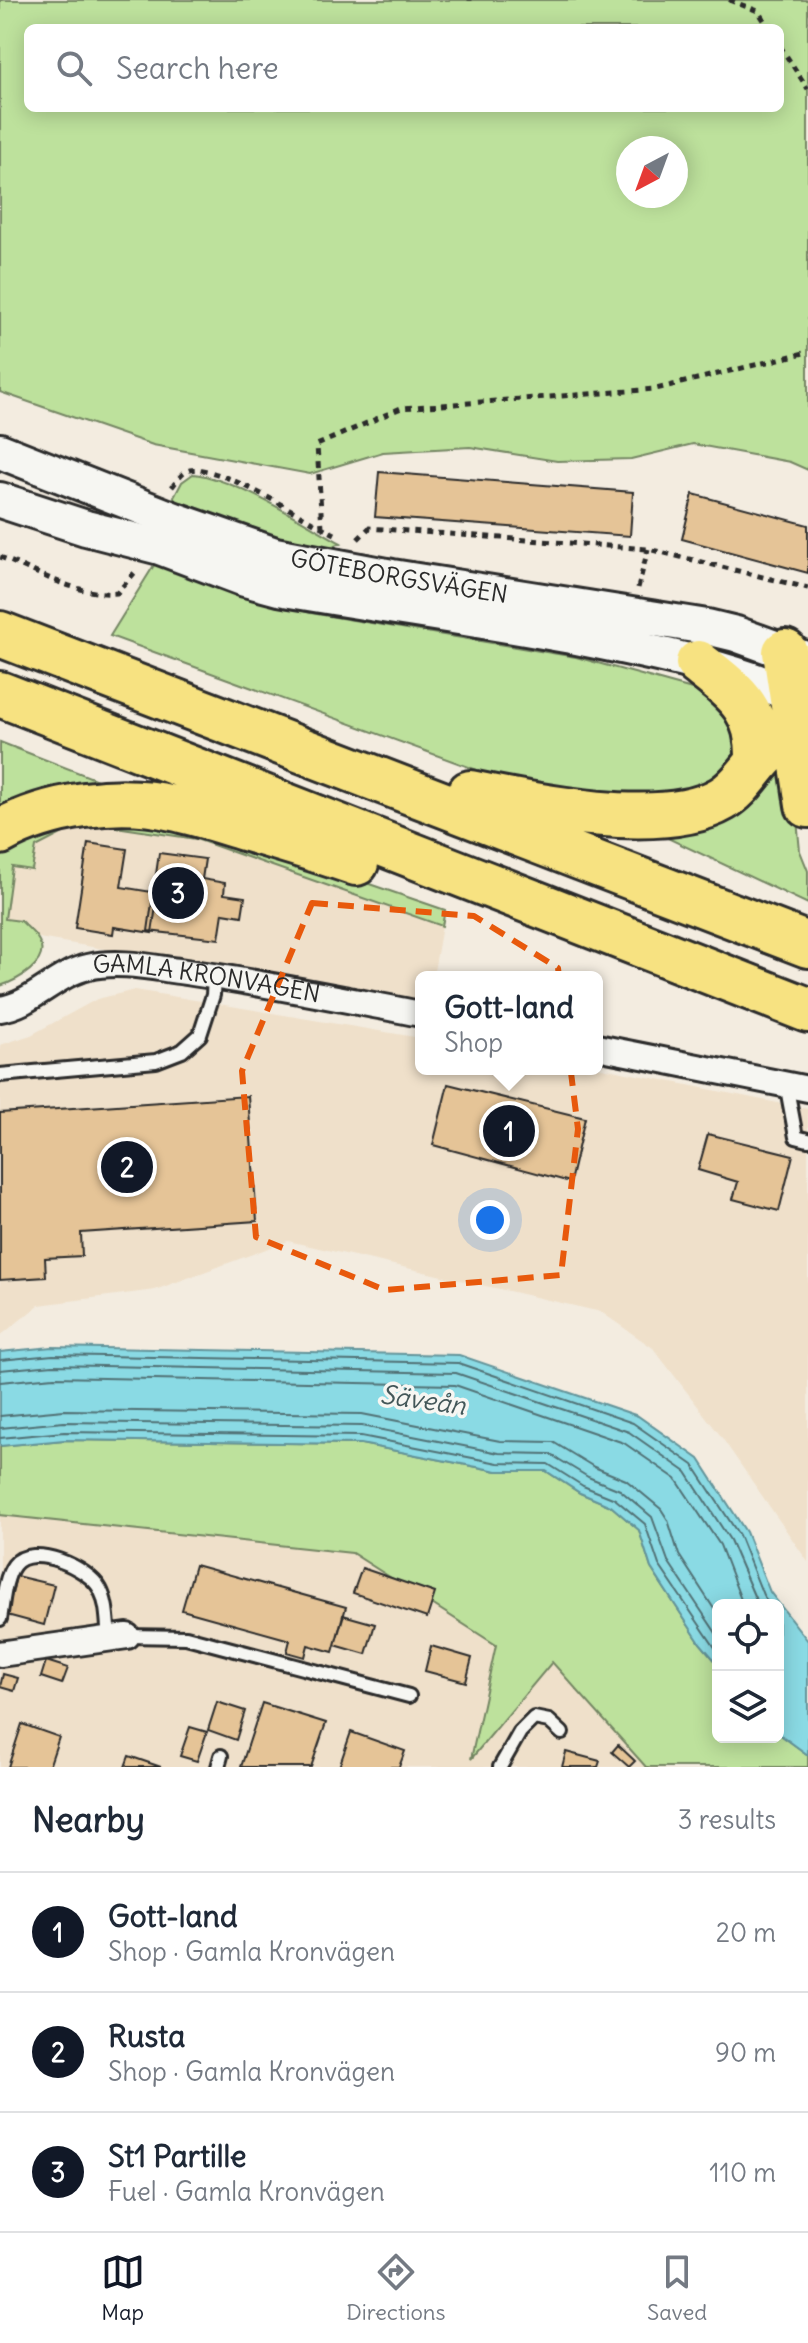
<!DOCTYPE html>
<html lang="en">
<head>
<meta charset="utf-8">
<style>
	:root { --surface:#fff; --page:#f2f2f3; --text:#1f2937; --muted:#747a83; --line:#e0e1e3; --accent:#111827 }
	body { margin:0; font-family:Delius,sans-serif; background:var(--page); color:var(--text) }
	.controls { position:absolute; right:24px; bottom:24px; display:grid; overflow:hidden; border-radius:12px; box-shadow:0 4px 20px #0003 }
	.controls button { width:72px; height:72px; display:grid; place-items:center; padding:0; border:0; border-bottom:2px solid var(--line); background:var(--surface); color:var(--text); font:40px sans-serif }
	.compass { position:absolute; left:616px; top:136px; width:72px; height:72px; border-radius:50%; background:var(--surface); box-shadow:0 4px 20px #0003; rotate:221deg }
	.you { position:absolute; left:490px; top:1220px; width:28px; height:28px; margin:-20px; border:6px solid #fff; border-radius:50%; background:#1a73e8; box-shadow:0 0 0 12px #1a73e833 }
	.badge { display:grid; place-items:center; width:52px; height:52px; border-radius:50%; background:var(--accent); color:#fff; font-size:26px; font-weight:700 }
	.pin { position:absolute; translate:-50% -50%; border:4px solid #fff; box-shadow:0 2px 8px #0006 }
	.popup { position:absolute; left:415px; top:971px; width:188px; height:104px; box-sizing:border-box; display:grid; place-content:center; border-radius:12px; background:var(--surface); filter:drop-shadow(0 2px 6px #0005); font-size:26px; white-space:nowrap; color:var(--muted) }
	.popup b { font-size:30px; color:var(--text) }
	.popup::after { content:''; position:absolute; left:50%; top:100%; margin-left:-16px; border:16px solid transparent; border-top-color:var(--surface) }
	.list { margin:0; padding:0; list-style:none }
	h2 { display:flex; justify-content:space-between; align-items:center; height:104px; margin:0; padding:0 32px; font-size:34px }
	h2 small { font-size:26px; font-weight:400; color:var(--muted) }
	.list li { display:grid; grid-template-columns:52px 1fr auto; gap:24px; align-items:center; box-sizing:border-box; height:120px; padding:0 32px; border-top:2px solid var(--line) }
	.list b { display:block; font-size:30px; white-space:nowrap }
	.list p { margin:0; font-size:26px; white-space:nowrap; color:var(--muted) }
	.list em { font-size:26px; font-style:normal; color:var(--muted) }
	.icon { flex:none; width:44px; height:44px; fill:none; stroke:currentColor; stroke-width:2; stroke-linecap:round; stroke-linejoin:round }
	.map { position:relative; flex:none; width:808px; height:1767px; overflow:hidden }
	.search { position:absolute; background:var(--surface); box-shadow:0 4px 20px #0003; left:24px; right:24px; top:24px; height:88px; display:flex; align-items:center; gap:20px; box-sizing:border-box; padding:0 28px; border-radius:12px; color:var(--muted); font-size:30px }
	.sheet { height:464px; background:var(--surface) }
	nav { display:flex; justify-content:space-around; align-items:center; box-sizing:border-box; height:112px; border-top:2px solid var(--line); background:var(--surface); font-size:22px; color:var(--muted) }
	nav a { display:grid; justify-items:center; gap:4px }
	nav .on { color:var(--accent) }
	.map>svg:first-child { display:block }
</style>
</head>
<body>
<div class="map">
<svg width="808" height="1767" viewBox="0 0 808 1767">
	<rect width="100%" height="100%" fill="#f3ece0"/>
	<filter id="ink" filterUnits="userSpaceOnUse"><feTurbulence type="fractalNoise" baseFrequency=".0125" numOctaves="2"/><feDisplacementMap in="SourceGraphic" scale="16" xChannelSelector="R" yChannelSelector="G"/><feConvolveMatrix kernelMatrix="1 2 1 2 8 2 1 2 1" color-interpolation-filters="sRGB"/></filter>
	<g filter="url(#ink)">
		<path fill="#efe0ca" d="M109 826 196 839 442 926 433 977H421V1002L3 932 14 852 67 831Z
			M135 990 421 1038V1069L597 1067 808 1109V1562L720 1435 653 1348 601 1312 288 1241 155 1290 39 1305 0 1336V1045L31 1035 97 999Z
			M0 1515 352 1553 496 1645 471 1757 552 1661 646 1767H0Z"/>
		<path fill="#bde19c" stroke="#748664" stroke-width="2" fill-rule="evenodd" d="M0 0H808V470L790 462 693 444 631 459 557 461 470 447 383 452 310 474 153 445 0 392ZM780 28V108H28V28ZM676 148V196H628V148Z
			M193 474C234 478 303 522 341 543L325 549 234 528 172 501 182 482Z
			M156 562 233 593 311 613 576 657 703 692 734 716 739 750 717 786 633 798 525 782 488 774 110 636Z
			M0 742 113 786 0 814Z
			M779 764 795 799 800 851 808 871V904L661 835Z
			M94 813 279 853 445 910 442 926 196 839 109 826 67 831 36 847 32 870 12 867 5 919 21 921C27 927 35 933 39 941 51 963 16 981 0 986V846Z
			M64 1440 361 1444 497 1471H546L580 1493 611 1506 639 1530 651 1568 700 1643 718 1664V1737H778V1733L808 1755V1767H646L552 1662 471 1759 496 1645 352 1553 0 1515V1446Z"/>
		<path fill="#8adae4" stroke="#64949a" stroke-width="2" d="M52 1347 459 1355 638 1416 699 1459 746 1532 770 1592 808 1641V1755L778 1733V1605H718V1664L700 1643 651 1568 639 1530 611 1506 580 1493 546 1471H497L361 1444 64 1440 0 1446V1352Z"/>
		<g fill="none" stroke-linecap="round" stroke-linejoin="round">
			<path stroke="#517175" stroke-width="2" d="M0 1360 53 1355 458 1363 633 1423 693 1465 739 1535 763 1595 770 1605
				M0 1370 53 1365 456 1373 629 1432 686 1472 730 1540 758 1605
				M0 1382 54 1377 455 1385 624 1443 676 1479 720 1545 743 1605
				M0 1416 64 1410 362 1414 500 1441 553 1442 594 1467 626 1480 661 1509 668 1520 679 1555 718 1615
				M0 1428 64 1422 362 1426 499 1453 550 1454 588 1477 620 1490 652 1517 668 1561 718 1636
				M0 1438 64 1432 361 1436 498 1463 548 1464 583 1486 615 1499 645 1524 659 1565 718 1652"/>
		</g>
		<path fill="#e5c497" stroke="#2b2b2b" stroke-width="2" d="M379 472 633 492 630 536 375 517Z
			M693 494 808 525V573L682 539Z
			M88 843 127 849 121 887 158 893 152 933 114 927 113 934 75 928Z
			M159 853 205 859 202 879 225 883 224 894 245 897 242 916 223 913 219 939 148 931Z
			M448 1084 585 1118 570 1182 433 1145Z
			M248 1096 257 1221 81 1233 82 1256 45 1258 46 1277 0 1280V1113Z
			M708 1134 793 1155 779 1211 733 1199 738 1182 698 1170Z
			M195 1565 346 1607 333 1652 308 1645 305 1657 287 1652 290 1640 182 1610Z
			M362 1568 435 1593 427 1618 353 1593Z
			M16 1576 54 1585 44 1625 7 1615Z
			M343 1615 375 1624 366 1654 335 1645Z
			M431 1646 472 1658 466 1682 425 1671Z
			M46 1661 68 1668 62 1684 41 1677Z
			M3 1674 18 1678 14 1691 0 1687Z
			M217 1702 245 1711 236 1740 208 1730Z
			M262 1703 326 1723 311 1767H241Z
			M22 1724 59 1737 49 1767H8Z
			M190 1727 207 1732 197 1761 180 1756Z
			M351 1732 405 1751 399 1767H339Z
			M618 1745 635 1761 629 1767 612 1752Z
			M566 1752 600 1761 598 1767H562Z
			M129 1756 161 1767H125Z"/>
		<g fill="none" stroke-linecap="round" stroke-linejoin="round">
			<defs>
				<path id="lane" d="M0 1075 156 1061 182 1051 200 1035 213 995 214 976
					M786 1083 796 1137 808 1140
					M0 1619C3 1604 4 1578 14 1565 32 1542 89 1568 100 1589 108 1604 107 1622 109 1638
					M127 1636 186 1637 409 1696
					M218 1767 221 1756
					M500 1767 520 1732 534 1718 549 1721 562 1733"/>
				<g id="street">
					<path id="s1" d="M0 1009C32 1005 56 974 88 967 117 960 150 967 179 971 260 982 341 999 421 1014"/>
					<path d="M597 1047 808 1089"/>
					<path d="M0 1654 127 1636"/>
				</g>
				<g id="secondary">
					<path id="s2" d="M0 451 175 520 275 555 392 577 707 627 736 634 808 660"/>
					<path d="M0 500 86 528 160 547 245 579 279 588C383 606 488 620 592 640 666 655 739 670 808 702"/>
				</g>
				<path id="highway" d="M0 634 808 945
					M785 652 808 805
					M698 663C736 693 760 709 758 762
					M0 694 808 1010
					M470 793C533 806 664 833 722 799 738 790 748 774 760 760 775 743 791 728 808 713
					M0 832C49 805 119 795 173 808 197 813 221 821 244 828 282 839 319 850 356 863"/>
			</defs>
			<use href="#lane" stroke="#2b2b2b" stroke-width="18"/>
			<use href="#street" stroke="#2b2b2b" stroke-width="30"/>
			<use href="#secondary" stroke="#2b2b2b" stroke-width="40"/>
			<use href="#highway" stroke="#2b2b2b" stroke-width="50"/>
			<path stroke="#2b2b2b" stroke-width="5" stroke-dasharray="6 6" stroke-linecap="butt" d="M729 0 758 11 769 28
				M470 1V0
				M780 46 808 89
				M172 487C177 481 182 472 190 470 217 463 306 520 335 534
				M322 528 317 445 401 408 656 389 808 352
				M358 539 369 528 648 549 808 588
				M0 557C36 571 77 596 117 593L136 571
				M638 588 648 549"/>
			<use href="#lane" stroke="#f6f6f2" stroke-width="12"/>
			<use href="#street" stroke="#f6f6f2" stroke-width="24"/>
			<use href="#secondary" stroke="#f6f6f2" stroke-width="34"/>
			<use href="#highway" stroke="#f7e281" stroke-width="44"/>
		</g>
	</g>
	<path fill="none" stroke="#e8590c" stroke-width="6" stroke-dasharray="16 10" stroke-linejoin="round" d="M312 903 474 916 558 968 578 1129 561 1275 385 1290 256 1237 242 1071Z"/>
	<g text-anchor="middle" stroke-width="7" stroke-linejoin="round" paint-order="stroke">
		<g font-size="24" fill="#2b2b2b" stroke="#f6f6f2">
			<text dy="8" stroke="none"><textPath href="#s2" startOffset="420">GÖTEBORGSVÄGEN</textPath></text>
			<text dy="8" stroke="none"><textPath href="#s1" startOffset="218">GAMLA KRONVÄGEN</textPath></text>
		</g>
		<g font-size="26" font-style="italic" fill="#435759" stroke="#f6f6f2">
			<text transform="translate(423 1400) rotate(8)" y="9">Säveån</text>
		</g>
	</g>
</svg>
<div class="controls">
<button><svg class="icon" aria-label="locate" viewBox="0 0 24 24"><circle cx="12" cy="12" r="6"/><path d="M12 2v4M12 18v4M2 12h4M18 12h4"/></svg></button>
<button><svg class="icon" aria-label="layers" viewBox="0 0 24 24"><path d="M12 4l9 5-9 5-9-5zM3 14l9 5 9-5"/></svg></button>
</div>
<svg class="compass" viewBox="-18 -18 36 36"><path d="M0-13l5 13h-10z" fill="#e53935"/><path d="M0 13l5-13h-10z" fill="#747a83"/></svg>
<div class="you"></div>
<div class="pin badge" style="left:509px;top:1131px">1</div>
<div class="popup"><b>Gott-land</b>Shop</div>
<div class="pin badge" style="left:127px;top:1167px">2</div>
<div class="pin badge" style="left:178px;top:893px">3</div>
<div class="search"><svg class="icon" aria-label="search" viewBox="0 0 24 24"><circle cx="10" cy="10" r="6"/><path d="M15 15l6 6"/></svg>Search here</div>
</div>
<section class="sheet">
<h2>Nearby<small>3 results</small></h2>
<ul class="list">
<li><span class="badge">1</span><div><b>Gott-land</b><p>Shop · Gamla Kronvägen</p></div><em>20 m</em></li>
<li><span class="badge">2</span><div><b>Rusta</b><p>Shop · Gamla Kronvägen</p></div><em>90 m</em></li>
<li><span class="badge">3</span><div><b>St1 Partille</b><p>Fuel · Gamla Kronvägen</p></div><em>110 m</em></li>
</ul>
</section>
<nav>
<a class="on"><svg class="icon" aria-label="map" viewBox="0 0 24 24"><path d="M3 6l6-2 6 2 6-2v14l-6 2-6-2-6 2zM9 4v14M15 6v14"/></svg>Map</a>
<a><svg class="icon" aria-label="directions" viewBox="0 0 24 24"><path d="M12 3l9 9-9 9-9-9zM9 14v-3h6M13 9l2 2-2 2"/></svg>Directions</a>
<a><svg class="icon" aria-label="saved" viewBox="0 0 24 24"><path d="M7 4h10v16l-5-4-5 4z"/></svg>Saved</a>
</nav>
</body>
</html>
